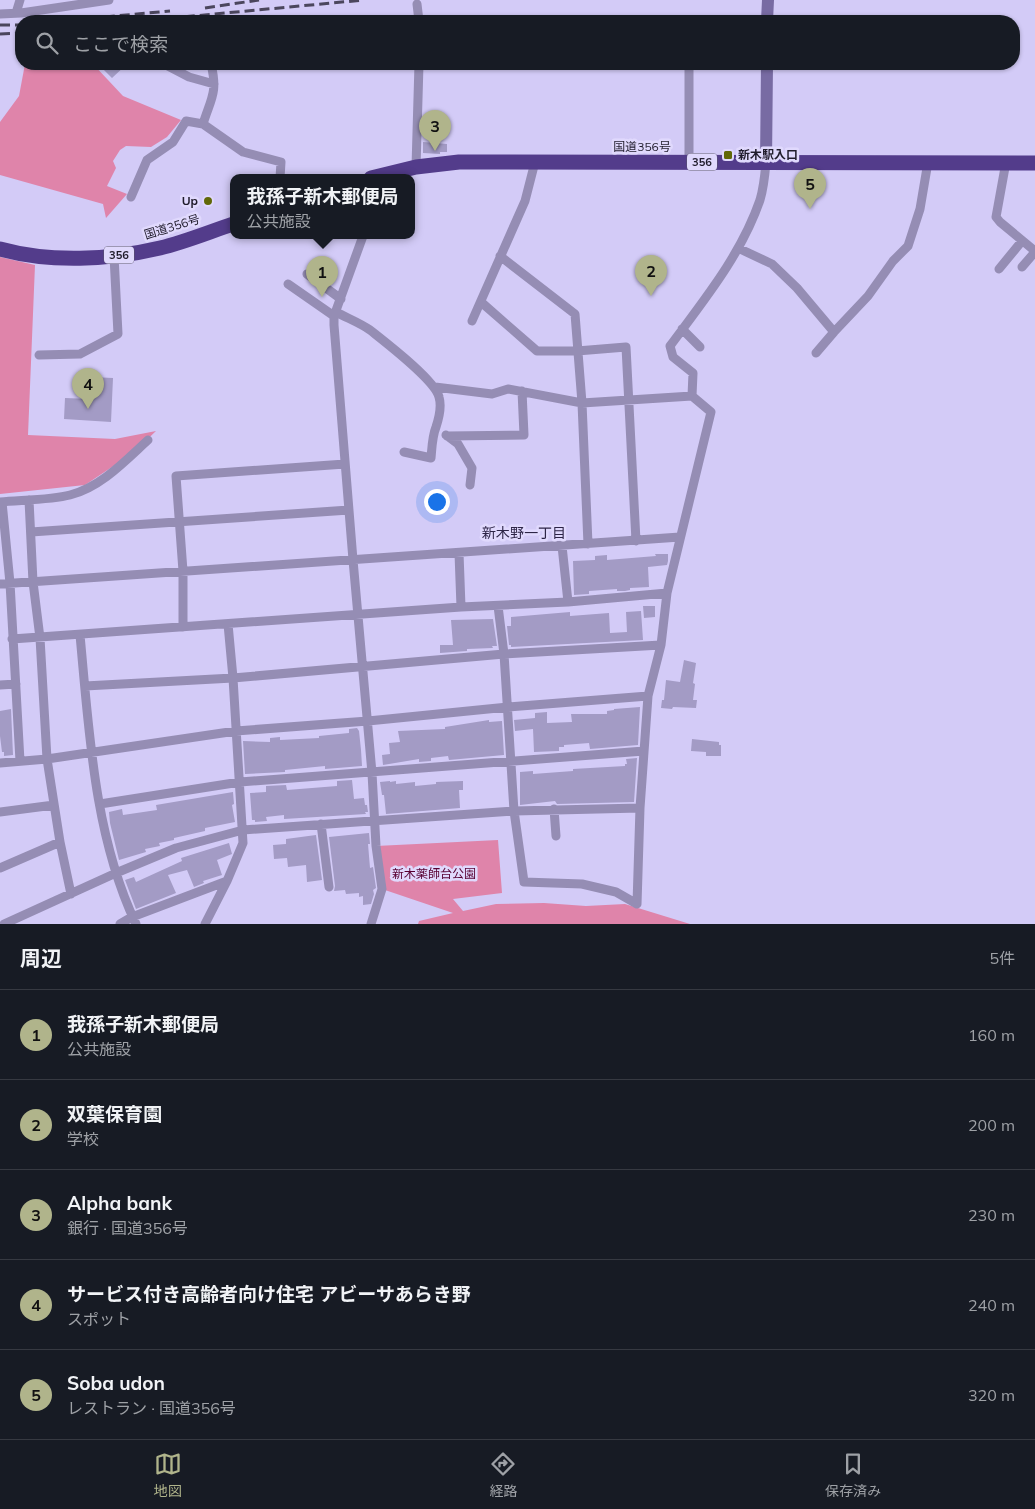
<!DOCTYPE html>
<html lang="ja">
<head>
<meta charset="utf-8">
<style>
	:root { --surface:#171b24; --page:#242831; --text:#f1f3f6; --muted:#9ea1a6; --line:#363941; --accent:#b0b48b }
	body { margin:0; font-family:Mulish,"Noto Sans JP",sans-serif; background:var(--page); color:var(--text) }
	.you { position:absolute; left:436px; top:501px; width:18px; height:18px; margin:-12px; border:4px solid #fff; border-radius:50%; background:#1a73e8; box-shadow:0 0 0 8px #1a73e833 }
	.badge { display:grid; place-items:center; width:32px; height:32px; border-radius:50%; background:var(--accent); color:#111; font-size:16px; font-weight:700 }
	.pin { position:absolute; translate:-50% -41px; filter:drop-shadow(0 1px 2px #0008) }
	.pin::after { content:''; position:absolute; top:26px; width:18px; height:15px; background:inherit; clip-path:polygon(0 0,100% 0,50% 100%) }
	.popup { position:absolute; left:230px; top:174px; width:185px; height:65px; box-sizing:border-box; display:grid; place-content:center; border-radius:10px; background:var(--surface); filter:drop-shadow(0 1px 4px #0005); font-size:16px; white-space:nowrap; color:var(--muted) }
	.popup b { font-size:19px; color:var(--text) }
	.popup::after { content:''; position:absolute; left:50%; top:100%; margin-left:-10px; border:10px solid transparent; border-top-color:var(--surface) }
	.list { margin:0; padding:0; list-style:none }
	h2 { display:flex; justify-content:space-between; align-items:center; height:65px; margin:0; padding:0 20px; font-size:21px }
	h2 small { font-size:16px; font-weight:400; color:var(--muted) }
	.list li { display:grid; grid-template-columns:32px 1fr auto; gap:15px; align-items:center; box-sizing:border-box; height:90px; padding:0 20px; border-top:1px solid var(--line) }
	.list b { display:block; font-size:19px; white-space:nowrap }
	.list p { margin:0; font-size:16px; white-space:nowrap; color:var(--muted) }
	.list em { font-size:16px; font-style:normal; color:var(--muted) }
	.icon { flex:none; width:28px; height:28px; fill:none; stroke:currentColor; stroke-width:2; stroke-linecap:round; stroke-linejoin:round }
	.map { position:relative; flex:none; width:1035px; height:924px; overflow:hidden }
	.search { position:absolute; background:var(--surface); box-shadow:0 1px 4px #0004; left:15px; right:15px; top:15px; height:55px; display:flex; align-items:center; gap:12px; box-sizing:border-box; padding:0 18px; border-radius:20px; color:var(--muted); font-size:19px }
	.sheet { height:515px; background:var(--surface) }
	nav { display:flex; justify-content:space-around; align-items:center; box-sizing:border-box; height:70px; border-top:1px solid var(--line); background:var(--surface); font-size:14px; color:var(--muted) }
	nav a { display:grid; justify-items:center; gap:2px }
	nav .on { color:var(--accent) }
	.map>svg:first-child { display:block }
</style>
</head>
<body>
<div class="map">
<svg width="1035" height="924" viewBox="0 0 1035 924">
	<rect width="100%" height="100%" fill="#d3cbf7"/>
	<path fill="#df84aa" d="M25 64H93L123 96 181 120 167 137 151 147 126 146 120 150 113 161 116 168 107 186 127 194 106 218 103 204 0 175V122L19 96Z
		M0 257 35 265 28 435 115 439 156 431 133 453 85 485 0 494Z
		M498 840 502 893 453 899 463 911 496 904 544 903 586 906 625 904 690 924H418L419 921 453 913 382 889 376 846Z"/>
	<path fill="#a39bc5" d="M98 64H127L112 78Z
		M423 142 447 144V152H440V154L423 153Z
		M92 377 113 378 111 422 64 419 65 398 91 399Z
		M655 554H668V561L667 565 648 567 649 587 630 588V590L625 591H617V589L589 591V594L574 595 573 561 595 560V556L607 555V560L656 556Z
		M643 606H655V617L644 618Z
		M641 611 643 640 530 646 511 647V645H509L507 626H511V617L570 612V616L609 613 610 633 627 632 626 612Z
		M493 619 497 646H492L493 648 467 649V651L440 653V645H453L451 620Z
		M684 660 696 663 693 683 695 684 693 700H697L696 708 673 707 672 709 661 708 662 700H664L666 680 680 682Z
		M640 707 638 745 590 749 589 743 564 745V747H559V751L534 752 533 729 515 731 514 720 535 718V713L547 712V723L572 722 571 714H607V711L614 710V709Z
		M11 709 13 755 4 756V752H2L0 736V711Z
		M489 720V722L502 721 504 755 449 760 448 756 431 758V761L419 762V759L383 765 382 755 390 754 389 743 400 742 398 731 445 729V727Z
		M357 728 359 731 361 750 362 766 325 769V766L285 770V772L245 774 243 741 270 742V738L280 737V740L319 738V736L349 733V729Z
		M692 739 719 742V745H721V756H706V752L691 751Z
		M637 758 634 802 557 804 555 801 520 805V772L533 771V774L573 771V769L625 766V764H627L626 759Z
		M352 780 354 799 364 798 365 805H367L368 812H365L366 814 284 819V815L266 817 267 821 255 822V820H252L250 793 266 792V786L286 785 287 790 337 786V781Z
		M390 781V782L396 781V784L415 782V786L436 784V782L463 781V790H459L460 808 386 814 384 795H382L380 782Z
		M233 792 234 804 232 805 235 822 205 828V831L174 838V840L159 843 160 846 145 849 146 852 119 860 110 823 109 812 122 809 123 815 157 810 156 805Z
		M369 833 370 844H368L370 868 373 867 376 888 373 890 374 894 371 904 363 905V896L359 897V893L346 894 345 890 334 891 335 886 329 837Z
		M316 835 322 880 307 882 306 865 288 867 287 858 274 859 273 845 286 844V839Z
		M229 843 232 854 217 860 222 875 203 881 204 883 194 887 187 870 168 875 176 893 136 909 125 880 134 877 136 882 182 861 181 858Z"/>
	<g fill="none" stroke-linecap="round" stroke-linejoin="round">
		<path stroke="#958db4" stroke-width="9" d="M417 4 419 21
			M16 13 20 0
			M0 14 21 13 109 0
			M689 64V162
			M166 65 189 77 214 84
			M203 124C211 98 218 93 211 64
			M1006 162 996 217 1000 222 1035 251
			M416 167 419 64
			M131 197 147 160 173 142 186 121 203 124 243 152 281 162 280 178
			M363 236 334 316V325L353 560 372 773 376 846 382 889 371 924
			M738 248 772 264 797 288 834 332
			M500 256 575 314 582 403 588 544
			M1022 267 1035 252
			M999 269 1022 241
			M307 274 341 299
			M288 284 334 316
			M481 302 537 351H577L626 347 636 541
			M336 312C347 318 360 323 370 330 385 342 435 380 439 397 442 407 439 418 436 427 432 437 432 448 431 458L404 452
			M472 321 525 201 535 162
			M682 329 700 347
			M816 353 834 332 868 296 893 261 908 246 920 209 928 162
			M39 355 80 354 118 334 114 256
			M435 387 492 394 508 389 582 403 692 396
			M446 435 458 444 472 468 470 485
			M447 436 524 435 522 391
			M29 500 33 582 40 638 47 759 60 842 71 894
			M0 502C20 500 51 500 70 495 101 487 125 461 148 440
			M2 502 10 583 20 761
			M31 532 349 510
			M562 546 568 602
			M459 553 461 607
			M0 584 680 537
			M498 606 504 654 514 811 524 882 582 884 616 892 637 904 640 808 648 696 661 645 667 593 711 412 692 396 693 373 673 357 670 346C704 300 741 255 760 200 764 187 765 174 766 162
			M183 627V571L176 476 345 464
			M80 635C89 730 94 836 136 924
			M12 639 461 607 568 602 667 593
			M0 685 16 684
			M85 686 233 678 504 654 661 645
			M0 763 47 759 236 731 368 721 508 707 648 696
			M100 804 240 782 644 751
			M554 809 556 836
			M0 812 54 805
			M321 824 329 887
			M0 868 60 842
			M4 924 116 873 176 848 243 830 514 811 640 808
			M120 924 132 917 227 881
			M205 924 227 881 243 843 233 678 228 624"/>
		<path stroke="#786ba3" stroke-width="12" d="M767 21 768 0
			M766 162 767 64"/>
		<path stroke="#533c8b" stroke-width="15" d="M371 178 416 167 459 162 1035 163
			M0 249C51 263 109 260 160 248 185 242 209 232 233 224"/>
		<path stroke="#4b465d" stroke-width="3" stroke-dasharray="10 5" stroke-linecap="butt" d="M205 8 259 0
			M60 21 170 11
			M140 21 364 0
			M0 25H21
			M0 34 21 33"/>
	</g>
	<g fill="#616808" stroke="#e0d9fd" stroke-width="2">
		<rect x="723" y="150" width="10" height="10" rx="2.5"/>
		<circle cx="208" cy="201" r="5"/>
	</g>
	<g text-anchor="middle" stroke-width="5" stroke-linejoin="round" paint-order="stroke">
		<g fill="#e0d9fd" stroke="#5a556b" stroke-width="1">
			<rect x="687" y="153.5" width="30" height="17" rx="4"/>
			<rect x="104" y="246.5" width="30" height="17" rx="4"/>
		</g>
		<g font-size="11" font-weight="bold" fill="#201c2c">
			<text x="702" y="166">356</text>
			<text x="119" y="259">356</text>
		</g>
		<g font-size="12" fill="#201c2c" stroke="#e0d9fd">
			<text x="642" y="151">国道356号</text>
			<text transform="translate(172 227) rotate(-17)" y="4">国道356号</text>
		</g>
		<g font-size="12" font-weight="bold" fill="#201c2c" stroke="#e0d9fd" text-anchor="start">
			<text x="738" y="159">新木駅入口</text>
			<text x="198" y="205" text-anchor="end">Up</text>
		</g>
		<g font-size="12" fill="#580032" stroke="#e0d9fd">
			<text x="434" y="878">新木薬師台公園</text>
		</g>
		<g font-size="14" fill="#2c2446" stroke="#e0d9fd">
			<text x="524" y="538">新木野一丁目</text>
		</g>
	</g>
</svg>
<div class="you"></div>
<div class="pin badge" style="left:322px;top:297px">1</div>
<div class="popup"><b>我孫子新木郵便局</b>公共施設</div>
<div class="pin badge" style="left:651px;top:296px">2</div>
<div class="pin badge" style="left:435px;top:151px">3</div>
<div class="pin badge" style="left:88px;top:409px">4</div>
<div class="pin badge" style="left:810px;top:209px">5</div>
<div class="search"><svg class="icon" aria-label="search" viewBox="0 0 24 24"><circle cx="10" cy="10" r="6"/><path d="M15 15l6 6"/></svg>ここで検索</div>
</div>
<section class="sheet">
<h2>周辺<small>5件</small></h2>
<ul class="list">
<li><span class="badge">1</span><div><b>我孫子新木郵便局</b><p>公共施設</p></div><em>160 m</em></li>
<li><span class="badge">2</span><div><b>双葉保育園</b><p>学校</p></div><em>200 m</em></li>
<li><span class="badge">3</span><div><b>Alpha bank</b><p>銀行 · 国道356号</p></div><em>230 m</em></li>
<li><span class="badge">4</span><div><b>サービス付き高齢者向け住宅 アビーサあらき野</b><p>スポット</p></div><em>240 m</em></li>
<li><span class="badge">5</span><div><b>Soba udon</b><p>レストラン · 国道356号</p></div><em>320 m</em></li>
</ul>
</section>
<nav>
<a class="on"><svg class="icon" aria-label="map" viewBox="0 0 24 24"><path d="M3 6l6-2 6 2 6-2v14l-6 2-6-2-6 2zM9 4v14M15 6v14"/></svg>地図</a>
<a><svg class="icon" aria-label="directions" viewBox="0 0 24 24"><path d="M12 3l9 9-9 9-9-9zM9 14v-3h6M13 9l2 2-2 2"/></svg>経路</a>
<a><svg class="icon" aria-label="saved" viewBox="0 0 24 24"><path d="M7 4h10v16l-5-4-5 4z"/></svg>保存済み</a>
</nav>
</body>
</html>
